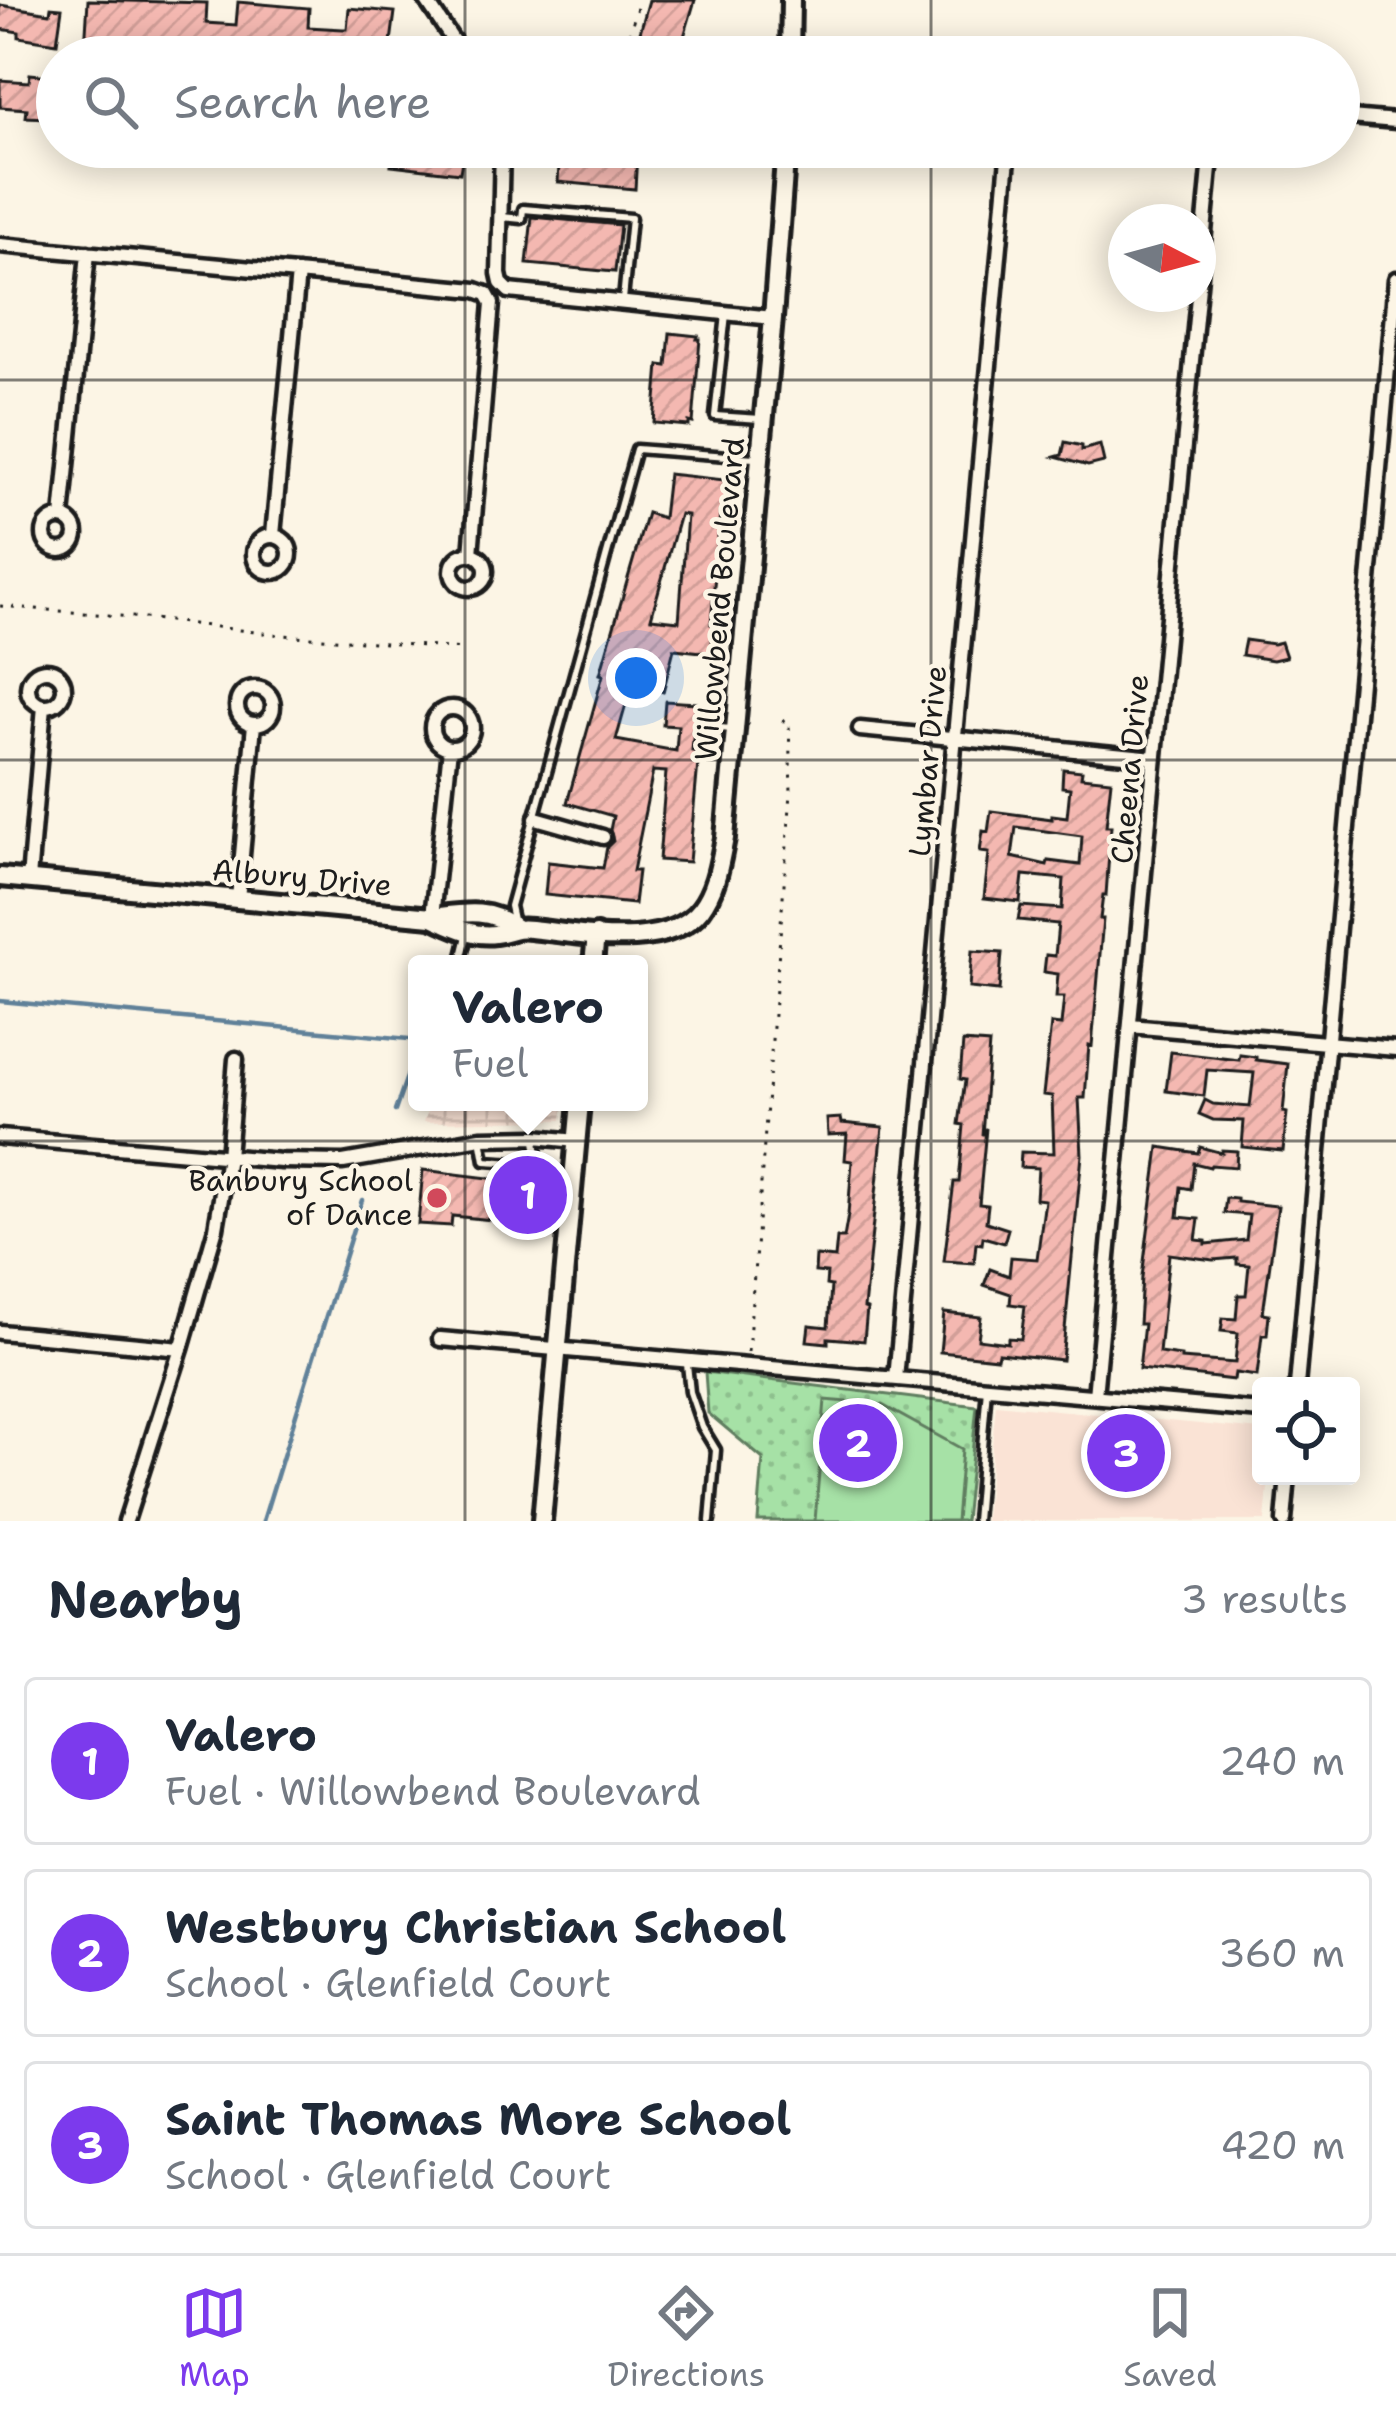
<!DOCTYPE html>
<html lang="en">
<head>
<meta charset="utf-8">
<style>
	:root { --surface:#fff; --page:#f2f2f3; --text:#1f2937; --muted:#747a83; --line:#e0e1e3; --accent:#7c3aed }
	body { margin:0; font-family:"Shantell Sans",sans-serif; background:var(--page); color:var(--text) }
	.controls { position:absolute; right:36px; bottom:36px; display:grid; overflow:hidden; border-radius:12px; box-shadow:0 6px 30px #0003 }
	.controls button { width:108px; height:108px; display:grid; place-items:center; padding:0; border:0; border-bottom:3px solid var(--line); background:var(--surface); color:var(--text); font:60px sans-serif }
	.compass { position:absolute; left:1108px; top:204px; width:108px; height:108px; border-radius:50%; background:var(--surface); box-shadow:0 6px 30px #0003; rotate:96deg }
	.you { position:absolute; left:636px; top:678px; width:42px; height:42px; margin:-30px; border:9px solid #fff; border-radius:50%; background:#1a73e8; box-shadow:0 0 0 18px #1a73e833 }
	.badge { display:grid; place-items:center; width:78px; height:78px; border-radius:50%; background:var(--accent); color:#fff; font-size:39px; font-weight:700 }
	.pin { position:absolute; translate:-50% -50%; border:6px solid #fff; box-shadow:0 3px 12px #0006 }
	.popup { position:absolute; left:408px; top:955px; width:240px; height:156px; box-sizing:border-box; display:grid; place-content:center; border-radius:12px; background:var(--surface); filter:drop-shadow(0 3px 9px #0005); font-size:39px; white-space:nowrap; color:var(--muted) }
	.popup b { font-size:45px; color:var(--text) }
	.popup::after { content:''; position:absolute; left:50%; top:100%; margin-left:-24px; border:24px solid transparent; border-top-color:var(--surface) }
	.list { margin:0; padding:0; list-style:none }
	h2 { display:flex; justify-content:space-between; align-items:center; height:156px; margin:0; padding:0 48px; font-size:51px }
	h2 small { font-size:39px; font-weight:400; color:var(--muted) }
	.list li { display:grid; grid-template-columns:78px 1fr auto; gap:36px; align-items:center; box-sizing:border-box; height:168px; margin:0 24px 24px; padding:0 24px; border:3px solid var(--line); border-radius:12px }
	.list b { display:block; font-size:45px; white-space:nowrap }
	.list p { margin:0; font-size:39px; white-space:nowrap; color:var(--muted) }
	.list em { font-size:39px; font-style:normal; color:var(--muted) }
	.icon { flex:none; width:66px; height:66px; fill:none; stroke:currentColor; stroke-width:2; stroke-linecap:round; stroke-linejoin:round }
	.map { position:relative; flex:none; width:1396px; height:1521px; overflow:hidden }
	.search { position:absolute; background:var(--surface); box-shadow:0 6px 30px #0003; left:36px; right:36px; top:36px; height:132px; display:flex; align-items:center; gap:30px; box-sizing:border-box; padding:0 42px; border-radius:66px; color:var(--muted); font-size:45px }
	.sheet { height:732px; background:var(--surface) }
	nav { display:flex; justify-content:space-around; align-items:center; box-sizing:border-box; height:168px; border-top:3px solid var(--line); background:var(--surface); font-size:33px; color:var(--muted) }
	nav a { display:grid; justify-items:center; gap:6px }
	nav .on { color:var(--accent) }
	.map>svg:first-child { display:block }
</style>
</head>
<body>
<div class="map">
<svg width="1396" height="1521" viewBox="0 0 1396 1521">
	<defs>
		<pattern id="industrial-grid" width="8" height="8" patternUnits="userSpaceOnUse" patternTransform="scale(3)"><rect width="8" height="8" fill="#fae3d5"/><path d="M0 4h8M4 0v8" fill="none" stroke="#d6c2b6"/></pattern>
		<pattern id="grass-dots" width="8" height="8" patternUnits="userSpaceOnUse" patternTransform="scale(3)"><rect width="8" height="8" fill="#a6e1a6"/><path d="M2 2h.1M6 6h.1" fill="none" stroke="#8ec08e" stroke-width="1.8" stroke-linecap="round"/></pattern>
		<pattern id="building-hatch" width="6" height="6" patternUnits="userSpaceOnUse" patternTransform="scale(3)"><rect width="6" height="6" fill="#f4b8b1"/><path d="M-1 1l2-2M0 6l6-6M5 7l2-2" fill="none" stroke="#d19e98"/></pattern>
	</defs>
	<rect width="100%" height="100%" fill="#fcf5e5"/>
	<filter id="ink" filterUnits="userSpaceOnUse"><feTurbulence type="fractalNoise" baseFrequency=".00833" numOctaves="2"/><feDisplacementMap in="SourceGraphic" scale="24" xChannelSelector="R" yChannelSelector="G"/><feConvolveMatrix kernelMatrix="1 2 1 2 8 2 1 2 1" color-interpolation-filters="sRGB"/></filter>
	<g filter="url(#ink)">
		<path fill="#fae3d5" d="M996 1404 1261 1430V1476H1269L1265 1521H985Z"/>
		<path fill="url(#industrial-grid)" d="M431 1102H564L562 1120 424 1122Z"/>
		<path fill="url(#grass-dots)" stroke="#617e61" stroke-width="3" d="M705 1372 977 1406 965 1521H758L763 1459 708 1413Z"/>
		<path fill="#a6e1a6" stroke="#617e61" stroke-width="3" d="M825 1400 882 1405 962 1449 956 1521H815Z"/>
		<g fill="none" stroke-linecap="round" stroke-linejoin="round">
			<path stroke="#618199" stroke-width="4.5" d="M0 1001 409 1039
				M395 1111 411 1065
				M263 1521 362 1200"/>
		</g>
		<path fill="url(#building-hatch)" stroke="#1c1c1c" stroke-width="3" fill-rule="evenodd" d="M88 0 207 3 206 23 236 25 238 2 309 8 308 27 343 29H347L349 8 395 12 389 57H201V55L85 49Z
			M649 0H695L678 57H633Z
			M0 5 50 13 51 7 62 8 57 43 19 37V32L0 29Z
			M30 74 51 76 48 118 26 117 27 109 0 107V80L29 82Z
			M294 147H339L338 159 294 156Z
			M560 147 626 148 625 154H637L635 189 558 182Z
			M393 152 462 160 460 173 391 165Z
			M532 217 620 225 615 272 527 264Z
			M670 333 698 336 697 339H700L693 423 689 422V426L654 423 659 365 667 366Z
			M1065 442 1082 446V450L1100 445 1104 462 1088 466 1055 457 1062 455Z
			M668 474 734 481 730 513 720 512 711 624H714L711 653 674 649 663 692 632 683 616 740 676 751 678 726 663 725 665 701 696 703 692 751 699 752 689 862 659 860 666 772 653 771 633 871H638L634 904 545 895 548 862 603 868 607 847 613 841 610 830 613 816 567 803 603 675 600 674 647 513 663 518ZM680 514 687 515 679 621 651 618Z
			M1245 640 1273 644 1281 642 1286 657 1273 660 1242 655Z
			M1063 769 1082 771 1081 777 1111 780 1106 826H1111L1106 895H1103L1100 919H1103L1092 1046 1089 1045 1085 1098H1079L1082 1155 1062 1360 998 1353 997 1358 940 1352 944 1313 981 1317 978 1339 1008 1343V1338L1021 1339 1025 1306 1010 1304 1011 1294 984 1285 990 1269 1009 1276 1011 1257 1037 1259 1045 1200 1036 1199 1038 1168 1020 1167 1021 1152 1054 1153 1052 1096 1043 1095 1051 1024 1061 1025 1064 997H1056L1058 974 1044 972 1046 955 1055 956 1058 924 1018 920 1021 906 1062 909 1064 879 1023 875 1020 902 984 898 989 853 980 852 983 831 988 832 991 811 1052 819V815L1067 817 1070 788 1062 787ZM1016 827 1082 836 1080 865 1048 861 1047 865 1012 857Z
			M972 951 1002 953 999 991 969 988Z
			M963 1042 989 1044 982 1135 986 1128 979 1204 988 1205 986 1222 1008 1229 1004 1243 983 1237 982 1244 976 1243 974 1263 944 1261 954 1182H959L964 1125 959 1124 965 1080 960 1079Z
			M1171 1052 1239 1060 1240 1055 1256 1057V1060L1288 1064 1283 1112 1287 1113 1283 1151 1242 1147 1244 1121 1213 1120 1199 1114 1205 1100 1213 1104 1250 1107 1254 1073 1207 1070 1204 1096 1166 1091Z
			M841 1118 842 1123 883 1127 864 1308 867 1309 864 1341 828 1338V1343L807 1341 809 1325 828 1327 831 1286 826 1285 827 1273 815 1272 816 1256 835 1258 837 1238H844L848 1215 852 1161 845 1160 847 1134 828 1135 827 1119Z
			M1159 1147 1198 1153 1200 1147 1222 1153V1150L1237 1151 1236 1167 1211 1165 1210 1167 1194 1163 1191 1189 1181 1187 1178 1217 1199 1219 1196 1240 1206 1241V1244L1246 1240 1249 1215 1224 1213 1226 1198 1237 1199V1202L1278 1206 1263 1313 1269 1314 1267 1335H1262L1257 1376 1235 1373 1234 1380 1139 1369 1144 1324H1139L1142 1277ZM1169 1254 1213 1260 1237 1258V1264L1249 1265 1246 1295H1238L1236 1319 1223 1318 1221 1331 1238 1333 1235 1363 1181 1359V1356L1159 1353Z
			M423 1170 497 1179 493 1220 452 1216 451 1226 418 1224Z"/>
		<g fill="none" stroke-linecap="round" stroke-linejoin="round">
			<defs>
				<path id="lane" d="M502 217 522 219 523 209 631 218 623 300
					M726 314 715 416 761 419
					M707 727 732 729
					M514 924 510 906 636 449 754 458
					M460 964 467 936
					M481 1138 485 1161 516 1163 511 1215 565 1220
					M518 1164 539 1166 535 1141
					M541 1218 544 1179 539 1166 571 1176
					M687 1364 690 1392 702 1427 716 1450 710 1521
					M976 1521 987 1387"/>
				<path id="street" d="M426 0 464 57
					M1339 116 1396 121
					M502 147 499 274 501 283 509 291 773 318
					M0 245 476 290 487 294 492 303 471 554
					M62 517 88 253
					M44 534a16 16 0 1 1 32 0a16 16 0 1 1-32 0Z
					M273 535 298 273
					M254 554a18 18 0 1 1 36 0a18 18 0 1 1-36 0Z
					M452 571a17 17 0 1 1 34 0a17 17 0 1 1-34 0Z
					M28 688a18 18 0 1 1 36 0a18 18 0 1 1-36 0Z
					M237 706a18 18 0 1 1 36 0a18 18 0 1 1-36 0Z
					M432 728a20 20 0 1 1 40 0a20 20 0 1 1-40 0Z
					M860 729 1155 758
					M536 818 603 837
					M29 879 44 706
					M238 899 254 724
					M432 917 450 748
					M1130 1026 1396 1049
					M0 1137 281 1161 343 1162 481 1138 535 1137 577 1141
					M0 1332 181 1349
					M440 1339 1261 1411
					M896 1379 1009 147
					M1297 1386 1396 279
					M1095 1396 1212 147
					M126 1521 181 1349 216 1228 228 1157 236 1059
					M1284 1521 1288 1476"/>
				<path id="secondary" d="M790 57 791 0
					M0 877 432 917C453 926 472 937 495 934 511 932 513 927 531 929 580 934 667 953 701 909 717 888 720 862 725 838L773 318 786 147
					M433 917C465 913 488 908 514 927
					M593 964 596 935
					M542 1521 580 1102"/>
			</defs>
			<use href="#lane" stroke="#1c1c1c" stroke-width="15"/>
			<use href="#street" stroke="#1c1c1c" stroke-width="21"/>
			<use href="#secondary" stroke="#1c1c1c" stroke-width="26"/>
			<path stroke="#1c1c1c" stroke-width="3" stroke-dasharray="3 9" stroke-linecap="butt" d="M623 57 639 0
				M0 606 145 618 271 634 462 649
				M748 1352 791 793 789 722 780 720"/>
			<use href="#lane" stroke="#fcf5e5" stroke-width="6"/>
			<use href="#street" stroke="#fcf5e5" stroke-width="12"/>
			<use href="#secondary" stroke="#fcf5e5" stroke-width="16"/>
		</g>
	</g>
	<path fill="none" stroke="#1c1c1c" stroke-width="3" stroke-opacity="0.55" d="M465 0V57M931 0V57M465 147V1521M931 147V1521M0 380H1396M0 760H1396M0 1141H1396"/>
	<circle fill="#d1495b" stroke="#fcf5e5" stroke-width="4.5" cx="437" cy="1198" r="12"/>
	<g text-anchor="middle" stroke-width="9" stroke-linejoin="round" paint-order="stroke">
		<g font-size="30" fill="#1c1c1c" stroke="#fcf5e5">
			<text transform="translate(720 599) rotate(-85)" y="10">Willowbend Boulevard</text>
			<text transform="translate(928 761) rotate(-85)" y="10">Lymbar Drive</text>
			<text transform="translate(1130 769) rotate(-85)" y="10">Cheena Drive</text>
			<text transform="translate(302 878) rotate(5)" y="10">Albury Drive</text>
		</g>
		<g font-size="30" fill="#1c1c1c" stroke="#fcf5e5" text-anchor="end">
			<text x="413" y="1191">Banbury School<tspan x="413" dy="34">of Dance</tspan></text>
		</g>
	</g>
</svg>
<div class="controls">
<button><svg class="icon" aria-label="locate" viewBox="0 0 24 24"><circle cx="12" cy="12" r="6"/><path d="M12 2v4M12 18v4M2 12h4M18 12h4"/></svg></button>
</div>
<svg class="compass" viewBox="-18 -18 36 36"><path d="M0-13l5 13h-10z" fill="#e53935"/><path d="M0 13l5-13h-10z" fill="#747a83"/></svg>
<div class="you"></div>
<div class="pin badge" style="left:528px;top:1195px">1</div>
<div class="popup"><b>Valero</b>Fuel</div>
<div class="pin badge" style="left:858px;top:1443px">2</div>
<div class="pin badge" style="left:1126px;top:1453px">3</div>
<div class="search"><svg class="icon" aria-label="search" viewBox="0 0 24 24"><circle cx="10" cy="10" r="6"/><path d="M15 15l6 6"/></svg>Search here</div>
</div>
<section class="sheet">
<h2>Nearby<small>3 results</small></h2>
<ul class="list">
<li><span class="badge">1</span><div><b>Valero</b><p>Fuel · Willowbend Boulevard</p></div><em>240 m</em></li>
<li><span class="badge">2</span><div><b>Westbury Christian School</b><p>School · Glenfield Court</p></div><em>360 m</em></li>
<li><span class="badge">3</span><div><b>Saint Thomas More School</b><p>School · Glenfield Court</p></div><em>420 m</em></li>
</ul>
</section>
<nav>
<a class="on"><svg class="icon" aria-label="map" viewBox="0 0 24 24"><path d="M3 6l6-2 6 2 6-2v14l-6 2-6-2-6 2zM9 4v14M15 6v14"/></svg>Map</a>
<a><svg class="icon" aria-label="directions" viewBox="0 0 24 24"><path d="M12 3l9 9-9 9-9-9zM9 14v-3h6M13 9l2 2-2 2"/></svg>Directions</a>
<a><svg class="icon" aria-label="saved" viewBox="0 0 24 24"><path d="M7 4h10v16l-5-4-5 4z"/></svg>Saved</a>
</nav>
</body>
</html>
